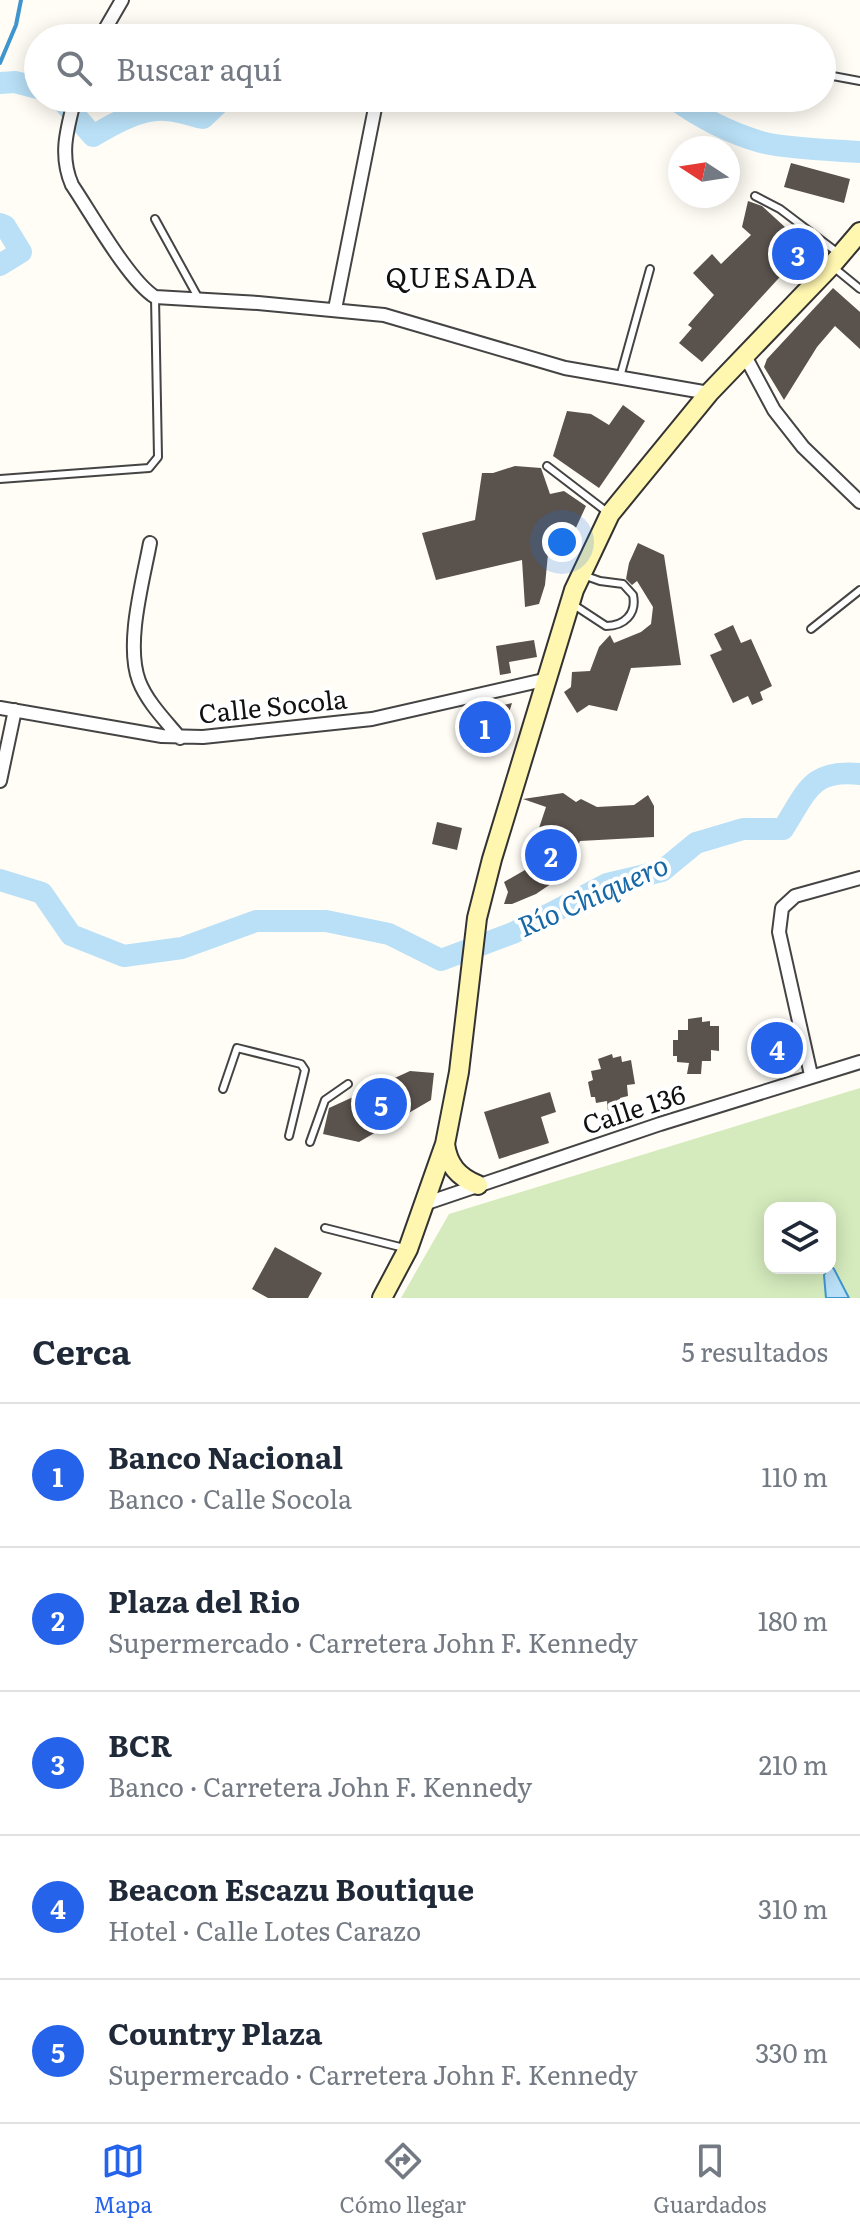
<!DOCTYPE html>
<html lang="es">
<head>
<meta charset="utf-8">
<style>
	:root { --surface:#fff; --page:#f6f6f7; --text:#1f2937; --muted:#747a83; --line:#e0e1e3; --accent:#2563eb }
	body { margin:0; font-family:Literata,serif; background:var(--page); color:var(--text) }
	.controls { position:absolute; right:24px; bottom:24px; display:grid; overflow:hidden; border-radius:16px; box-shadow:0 4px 20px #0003 }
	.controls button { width:72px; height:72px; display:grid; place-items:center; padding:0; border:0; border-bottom:2px solid var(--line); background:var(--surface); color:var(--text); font:40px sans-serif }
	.compass { position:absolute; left:668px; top:136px; width:72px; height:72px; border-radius:50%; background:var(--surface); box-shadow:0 4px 20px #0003; rotate:282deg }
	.you { position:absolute; left:562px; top:542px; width:28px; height:28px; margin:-20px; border:6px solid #fff; border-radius:50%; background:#1a73e8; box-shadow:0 0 0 12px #1a73e833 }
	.badge { display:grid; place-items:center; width:52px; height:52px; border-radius:50%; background:var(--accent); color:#fff; font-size:26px; font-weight:700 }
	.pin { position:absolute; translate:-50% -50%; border:4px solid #fff; box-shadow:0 2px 8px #0006 }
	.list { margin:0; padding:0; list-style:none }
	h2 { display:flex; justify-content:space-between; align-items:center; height:104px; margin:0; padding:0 32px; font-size:34px }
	h2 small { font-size:26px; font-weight:400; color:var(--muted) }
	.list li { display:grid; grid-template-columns:52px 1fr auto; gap:24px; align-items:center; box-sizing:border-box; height:144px; padding:0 32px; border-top:2px solid var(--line) }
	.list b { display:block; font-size:30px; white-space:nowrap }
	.list p { margin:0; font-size:26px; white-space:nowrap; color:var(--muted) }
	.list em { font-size:26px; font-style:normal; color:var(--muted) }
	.icon { flex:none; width:44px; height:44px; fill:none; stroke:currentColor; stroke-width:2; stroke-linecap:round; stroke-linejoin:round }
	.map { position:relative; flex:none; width:860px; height:1298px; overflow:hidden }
	.search { position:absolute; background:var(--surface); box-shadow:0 4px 20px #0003; left:24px; right:24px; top:24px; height:88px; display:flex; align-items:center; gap:20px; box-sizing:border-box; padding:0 28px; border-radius:44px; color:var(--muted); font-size:30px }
	.sheet { height:824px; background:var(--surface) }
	nav { display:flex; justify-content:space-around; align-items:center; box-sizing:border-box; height:112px; border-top:2px solid var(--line); background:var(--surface); font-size:22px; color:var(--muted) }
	nav a { display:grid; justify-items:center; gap:4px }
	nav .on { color:var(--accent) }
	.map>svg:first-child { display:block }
</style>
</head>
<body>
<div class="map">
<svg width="860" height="1298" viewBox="0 0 860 1298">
	<rect width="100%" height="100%" fill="#fffdf5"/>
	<path fill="#d5ebbd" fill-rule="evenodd" d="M860 1088V1298H401L449 1214ZM770 1208H830V1268H770Z"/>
	<path fill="#b9e0f7" stroke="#3f96cf" stroke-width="2" d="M830 1265 834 1269 849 1298H826L824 1275Z"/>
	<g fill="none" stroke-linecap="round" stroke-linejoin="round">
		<path stroke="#3f96cf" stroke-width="4" d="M0 63 16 25 21 0"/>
		<path stroke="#b9e0f7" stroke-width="22" d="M0 83 15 82 38 88
			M60 98 93 136C113 124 141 108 165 110 178 110 191 116 203 118L224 98
			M673 98C699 117 730 133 761 142 786 149 833 150 860 152
			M0 224 5 226 21 252 0 265
			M0 880 42 893 71 935 124 956 182 948 256 921H326L389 934 441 960 513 933 607 884 662 871 696 843 743 829H783C807 792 810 769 860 774"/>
	</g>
	<path fill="#5a524d" d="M791 163 850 179 844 203 784 187Z
		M748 201 762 206 810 250 791 271 788 268 702 362 679 343 692 328 688 325 714 295 693 273 712 254 721 264 751 235 742 227Z
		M833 288 860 312V349L835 326 817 347 784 400 764 367 767 359Z
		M623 405 645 421 599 488 553 456 567 411 591 414 609 425Z
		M515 466 541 468 550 494 564 491 586 506 574 532 566 535 568 546 548 554 545 585 539 604 525 607 522 560 436 580 422 533 475 520 482 473H493Z
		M638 543 664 555 681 665 631 668 617 711 589 705 577 713 564 692 571 687 572 672 590 671 599 647 610 635 614 643 641 632 651 624 653 607 637 581 632 585 626 579 629 563Z
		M733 625 741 643 751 639 772 686 760 692 763 700 752 705 748 696 733 703 710 655 722 650 714 634Z
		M534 640 537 657 509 662 511 673 500 675 496 646Z
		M512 703 501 739 469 746 462 715Z
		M563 793 576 802 581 799 597 807 634 805 648 795 654 806V837L580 841 564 875 536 894 512 904H504L508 892 504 882 525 870 546 807 523 799Z
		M437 822 462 828 457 850 432 844Z
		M702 1017V1022L710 1021V1026H719V1051L711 1050V1061H702L701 1074H687L689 1063 677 1062V1056H673V1040H678V1030H688V1019Z
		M612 1054 613 1058 621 1056 622 1062 631 1060 635 1084 627 1085 628 1096 620 1098 622 1110 608 1113 607 1101 596 1103 595 1097H591L588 1082 593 1080 591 1071 601 1069 598 1059Z
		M410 1071 434 1073 431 1100 359 1142 323 1134 329 1108Z
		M550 1092 556 1112 541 1117 549 1143 499 1159 484 1112Z
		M275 1247 322 1273 308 1298H268L252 1289Z"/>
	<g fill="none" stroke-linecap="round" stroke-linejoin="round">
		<defs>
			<path id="lane" d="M822 74 860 81
				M755 196 780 209 838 253
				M155 219 199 299
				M832 266 860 289
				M620 377 650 269
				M547 466 607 512
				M0 479 149 468 158 457 155 297
				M574 605 606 626C624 626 637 614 633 595L623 584 600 581 583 575
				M811 629 860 590
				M223 1089 237 1048 301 1064 305 1070 289 1136
				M310 1142 325 1100 348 1084
				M325 1228 404 1248"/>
			<path id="street" d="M100 38 122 0
				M75 98C67 129 59 155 72 185 91 213 129 281 155 297L258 303 384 315 565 368 709 393
				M335 309 377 98
				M744 354 774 410 803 447 860 502
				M150 543C143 581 125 644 139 681 147 702 166 721 180 738
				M0 708 162 736 203 737 372 719 548 679
				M0 781 15 710
				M811 1075 779 932 782 908 795 896 860 878
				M424 1204 660 1124 860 1062"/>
			<path id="secondary" d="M445 1144C448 1165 458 1177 478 1185
				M382 1298 408 1249 445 1144 459 1072 477 918 492 859 574 590 610 514 709 393 831 266 860 232"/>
		</defs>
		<use href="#lane" stroke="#444" stroke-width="10"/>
		<use href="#street" stroke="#444" stroke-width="16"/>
		<use href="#secondary" stroke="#333" stroke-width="22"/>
		<use href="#lane" stroke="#fff" stroke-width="6"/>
		<use href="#street" stroke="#fff" stroke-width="12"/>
		<use href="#secondary" stroke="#fff6b0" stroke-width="18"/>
	</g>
	<g text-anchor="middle" stroke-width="8" stroke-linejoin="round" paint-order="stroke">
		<g font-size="26" fill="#111" stroke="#fff">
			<text transform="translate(273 707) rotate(-6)" y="9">Calle Socola</text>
			<text transform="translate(634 1110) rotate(-18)" y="9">Calle 136</text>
		</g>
		<g font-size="28" letter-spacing="2" fill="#111" stroke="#fff">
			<text x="462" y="288">QUESADA</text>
		</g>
		<g font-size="28" font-style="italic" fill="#1768a6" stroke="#fff">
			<text transform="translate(593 896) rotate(-24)" y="10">Río Chiquero</text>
		</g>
	</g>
</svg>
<div class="controls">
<button><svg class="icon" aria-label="layers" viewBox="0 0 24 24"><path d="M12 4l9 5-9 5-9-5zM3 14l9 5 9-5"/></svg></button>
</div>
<svg class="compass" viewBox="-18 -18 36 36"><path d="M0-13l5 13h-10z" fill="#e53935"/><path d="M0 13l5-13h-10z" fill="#747a83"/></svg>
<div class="you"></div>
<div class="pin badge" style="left:485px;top:727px">1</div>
<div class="pin badge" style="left:551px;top:855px">2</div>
<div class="pin badge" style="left:798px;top:254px">3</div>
<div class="pin badge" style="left:777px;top:1048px">4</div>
<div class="pin badge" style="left:381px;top:1104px">5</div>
<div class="search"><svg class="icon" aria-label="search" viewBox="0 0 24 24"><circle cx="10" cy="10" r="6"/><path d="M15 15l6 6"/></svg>Buscar aquí</div>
</div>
<section class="sheet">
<h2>Cerca<small>5 resultados</small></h2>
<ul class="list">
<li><span class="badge">1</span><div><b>Banco Nacional</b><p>Banco · Calle Socola</p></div><em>110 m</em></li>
<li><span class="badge">2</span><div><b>Plaza del Rio</b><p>Supermercado · Carretera John F. Kennedy</p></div><em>180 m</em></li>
<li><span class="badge">3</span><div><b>BCR</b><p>Banco · Carretera John F. Kennedy</p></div><em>210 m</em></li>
<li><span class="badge">4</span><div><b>Beacon Escazu Boutique</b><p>Hotel · Calle Lotes Carazo</p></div><em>310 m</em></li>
<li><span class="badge">5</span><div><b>Country Plaza</b><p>Supermercado · Carretera John F. Kennedy</p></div><em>330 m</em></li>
</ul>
</section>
<nav>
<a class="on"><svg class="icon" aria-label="map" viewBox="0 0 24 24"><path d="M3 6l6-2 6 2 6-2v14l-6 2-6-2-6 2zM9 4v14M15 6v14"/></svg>Mapa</a>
<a><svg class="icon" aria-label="directions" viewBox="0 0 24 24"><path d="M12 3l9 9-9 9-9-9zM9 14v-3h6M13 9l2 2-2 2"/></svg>Cómo llegar</a>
<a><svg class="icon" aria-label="saved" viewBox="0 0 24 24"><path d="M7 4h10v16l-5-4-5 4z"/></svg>Guardados</a>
</nav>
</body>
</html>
